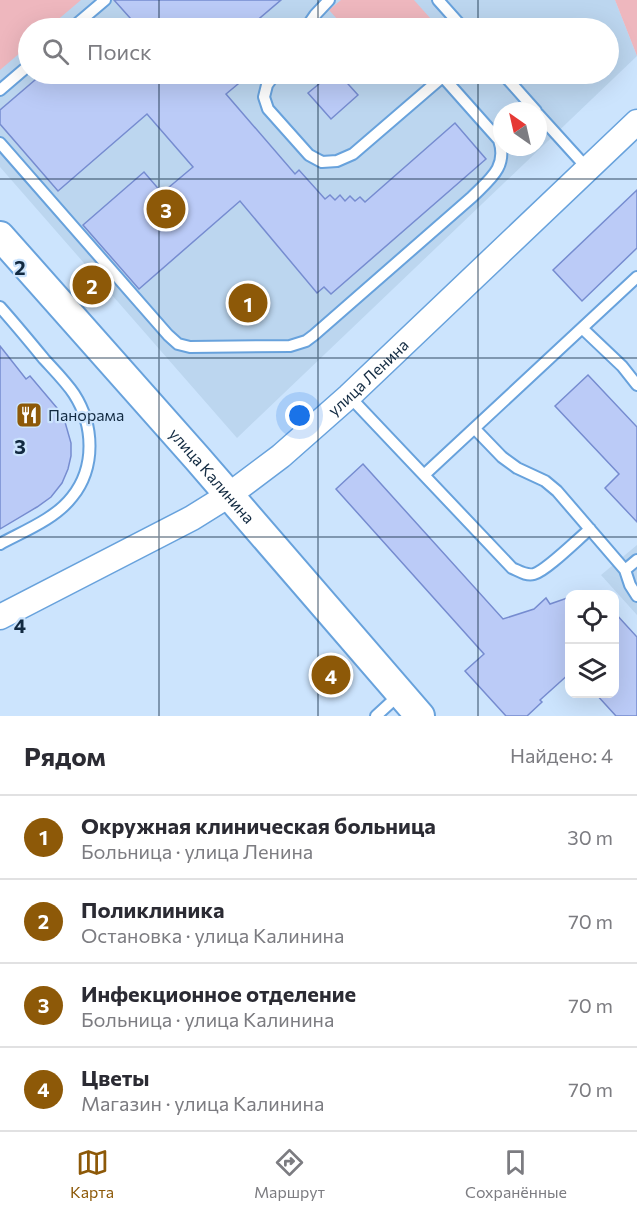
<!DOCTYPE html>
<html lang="ru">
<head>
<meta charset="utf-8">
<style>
	:root { --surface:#fff; --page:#f7f7f7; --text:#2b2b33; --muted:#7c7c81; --line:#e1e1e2; --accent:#8d5908 }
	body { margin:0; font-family:Commissioner,sans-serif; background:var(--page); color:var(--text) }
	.controls { position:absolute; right:18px; bottom:18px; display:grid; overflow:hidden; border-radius:12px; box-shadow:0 6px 24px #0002 }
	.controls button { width:54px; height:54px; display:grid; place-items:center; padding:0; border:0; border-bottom:2px solid var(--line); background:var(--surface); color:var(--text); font:30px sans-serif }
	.compass { position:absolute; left:493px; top:102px; width:54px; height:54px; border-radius:50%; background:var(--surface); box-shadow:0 6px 24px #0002; rotate:326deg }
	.you { position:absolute; left:300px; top:416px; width:21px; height:21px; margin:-15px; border:4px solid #fff; border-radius:50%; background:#1a73e8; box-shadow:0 0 0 9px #1a73e833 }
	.badge { display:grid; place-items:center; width:39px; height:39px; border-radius:50%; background:var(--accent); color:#fff; font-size:20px; font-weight:700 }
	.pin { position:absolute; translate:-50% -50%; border:3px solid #fff; box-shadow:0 2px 6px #0006 }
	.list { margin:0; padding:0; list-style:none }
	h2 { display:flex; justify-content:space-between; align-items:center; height:78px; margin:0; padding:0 24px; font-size:26px }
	h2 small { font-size:20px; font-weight:400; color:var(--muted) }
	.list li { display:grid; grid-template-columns:39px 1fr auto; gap:18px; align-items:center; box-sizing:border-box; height:84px; padding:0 24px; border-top:2px solid var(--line) }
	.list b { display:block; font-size:22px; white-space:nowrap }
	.list p { margin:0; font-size:20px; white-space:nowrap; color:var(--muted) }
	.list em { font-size:20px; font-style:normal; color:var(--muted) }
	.icon { flex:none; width:33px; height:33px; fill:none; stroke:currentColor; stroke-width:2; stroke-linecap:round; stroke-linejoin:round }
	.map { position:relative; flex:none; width:637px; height:716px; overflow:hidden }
	.search { position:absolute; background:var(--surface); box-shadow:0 6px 24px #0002; left:18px; right:18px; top:18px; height:66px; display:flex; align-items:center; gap:15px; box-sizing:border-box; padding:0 21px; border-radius:33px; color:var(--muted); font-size:22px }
	.sheet { height:414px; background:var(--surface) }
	nav { display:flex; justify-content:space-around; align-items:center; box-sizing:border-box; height:84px; border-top:2px solid var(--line); background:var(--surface); font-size:16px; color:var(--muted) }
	nav a { display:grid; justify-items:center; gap:3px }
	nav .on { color:var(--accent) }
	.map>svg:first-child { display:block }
</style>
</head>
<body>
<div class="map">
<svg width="637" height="716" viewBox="0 0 637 716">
	<rect width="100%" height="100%" fill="#cce4fd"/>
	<path fill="#bcd6ef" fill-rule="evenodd" d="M0 0H615L637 56 237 438 0 167ZM28 28H608V74H28ZM502 111H538V147H502Z
		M637 545V615L601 575Z"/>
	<path fill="#eeb7be" d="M0 0H81L48 28H28V46L0 70Z
		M341 0H414L439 28H345L329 10Z
		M615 0H637V56Z
		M384 74H417L407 82 390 80Z"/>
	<path fill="#bbcbf7" stroke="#768cd0" stroke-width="1.5" d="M114 0H281L248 28H139Z
		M42 74H54L62 82 72 74H250L226 94 295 174 299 170 325 199 330 195 335 200 340 195 345 201 350 196 355 201 360 197 365 202 455 123 486 159 331 294 324 287 317 293 240 201 139 289 83 225 144 172 162 193 193 167 147 114 58 191 0 124V110Z
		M331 74H339L358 95 331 119 308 93Z
		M637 190V248L582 301 553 270Z
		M0 346 26 379 30 376 57 408 65 422 71 443V456L68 469 62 483 51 497 37 507 0 529Z
		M588 375 637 427V522L605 488 619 474 555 406Z
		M363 464 503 619 534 609 546 598 550 604 570 597V673L540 700 542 702 527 716H506L465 671 484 654 336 489Z
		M615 613 637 637V716H616L595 693H615Z"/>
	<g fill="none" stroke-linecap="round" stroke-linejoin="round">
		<defs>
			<path id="service" d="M438 0 463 28
				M72 28 105 0
				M306 28 315 15 329 0
				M275 74 267 85 264 97 268 109 309 155 322 162 337 161 353 154 446 74
				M503 74 536 111
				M0 90 28 66
				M538 114 587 168
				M0 143 168 335 178 344 190 347 290 346 306 341 314 335 472 197C490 179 508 167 499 140L443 77
				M0 307C15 324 30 342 44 359 54 370 66 382 74 394 94 425 96 467 72 497 55 519 24 531 0 544
				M582 328 622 366 637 385
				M349 396 512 568C519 571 526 576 534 574 546 571 579 538 590 529
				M475 429 502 457 517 468 545 481 557 491 625 570
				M424 475 637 277
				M637 560 625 570 630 585 637 596
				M376 716 400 694"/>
			<g id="tertiary">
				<path id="s1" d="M0 617 192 518 229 495 281 456 349 396 637 122"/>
			</g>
			<g id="secondary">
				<path id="s2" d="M0 236 197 458 420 716"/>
			</g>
		</defs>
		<use href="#service" stroke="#68a2dc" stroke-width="14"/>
		<use href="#tertiary" stroke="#68a2dc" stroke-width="27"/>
		<use href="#secondary" stroke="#68a2dc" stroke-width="32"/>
		<use href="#service" stroke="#fff" stroke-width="10"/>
		<use href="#tertiary" stroke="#fff" stroke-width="24"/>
		<use href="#secondary" stroke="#fff" stroke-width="28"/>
	</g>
	<path fill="none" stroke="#122a41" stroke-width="1.5" stroke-opacity="0.55" d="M159 0V28M318 0V28M478 0V28M159 74V716M318 74V716M478 74V716M0 179H637M0 358H637M0 537H637"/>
	<defs>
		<symbol id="restaurant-square" viewBox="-11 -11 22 22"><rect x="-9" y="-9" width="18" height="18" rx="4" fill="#8d5908" stroke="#cce4fd"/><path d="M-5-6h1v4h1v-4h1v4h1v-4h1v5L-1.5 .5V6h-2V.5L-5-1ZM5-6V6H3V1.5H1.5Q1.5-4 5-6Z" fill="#fff"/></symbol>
	</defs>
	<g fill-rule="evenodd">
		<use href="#restaurant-square" x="14" y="400" width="30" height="30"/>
	</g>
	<g text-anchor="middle" stroke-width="4.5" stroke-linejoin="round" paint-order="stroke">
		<g font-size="16" fill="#122a41" stroke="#cce4fd">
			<text dy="6" stroke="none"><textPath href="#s1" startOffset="442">улица Ленина</textPath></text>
			<text dy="6" stroke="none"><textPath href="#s2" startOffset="320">улица Калинина</textPath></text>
		</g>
		<g font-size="16" fill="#122a41" stroke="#cce4fd" text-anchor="start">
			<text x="48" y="421">Панорама</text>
		</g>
	</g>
	<g font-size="20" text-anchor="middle" font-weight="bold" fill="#122a41" stroke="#cce4fd" stroke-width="4.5" stroke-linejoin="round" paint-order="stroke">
		<text x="20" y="275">2</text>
		<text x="20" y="454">3</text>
		<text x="20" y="633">4</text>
	</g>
</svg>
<div class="controls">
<button><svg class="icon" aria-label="locate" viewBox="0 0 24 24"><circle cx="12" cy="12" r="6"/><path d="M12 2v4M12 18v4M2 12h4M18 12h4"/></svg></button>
<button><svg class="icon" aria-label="layers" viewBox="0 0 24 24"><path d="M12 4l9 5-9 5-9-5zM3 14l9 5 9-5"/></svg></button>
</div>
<svg class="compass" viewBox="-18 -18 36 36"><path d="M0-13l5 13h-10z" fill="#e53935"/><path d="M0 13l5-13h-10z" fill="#7c7c81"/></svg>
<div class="you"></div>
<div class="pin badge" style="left:248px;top:303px">1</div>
<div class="pin badge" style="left:92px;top:285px">2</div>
<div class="pin badge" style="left:166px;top:209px">3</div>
<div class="pin badge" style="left:331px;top:675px">4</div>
<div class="search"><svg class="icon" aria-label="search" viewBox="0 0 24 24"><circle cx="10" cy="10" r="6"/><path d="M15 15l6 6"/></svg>Поиск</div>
</div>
<section class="sheet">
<h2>Рядом<small>Найдено: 4</small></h2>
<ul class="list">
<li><span class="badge">1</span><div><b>Окружная клиническая больница</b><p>Больница · улица Ленина</p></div><em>30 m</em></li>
<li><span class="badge">2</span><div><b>Поликлиника</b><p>Остановка · улица Калинина</p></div><em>70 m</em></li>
<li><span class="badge">3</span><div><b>Инфекционное отделение</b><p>Больница · улица Калинина</p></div><em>70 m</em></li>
<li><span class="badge">4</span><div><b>Цветы</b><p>Магазин · улица Калинина</p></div><em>70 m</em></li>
</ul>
</section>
<nav>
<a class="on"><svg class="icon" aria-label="map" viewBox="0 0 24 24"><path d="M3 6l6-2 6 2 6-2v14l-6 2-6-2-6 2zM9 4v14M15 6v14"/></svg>Карта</a>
<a><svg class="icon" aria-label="directions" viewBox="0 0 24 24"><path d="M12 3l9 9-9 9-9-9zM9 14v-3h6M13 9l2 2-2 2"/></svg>Маршрут</a>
<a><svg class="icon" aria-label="saved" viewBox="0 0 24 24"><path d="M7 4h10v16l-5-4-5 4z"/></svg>Сохранённые</a>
</nav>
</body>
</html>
